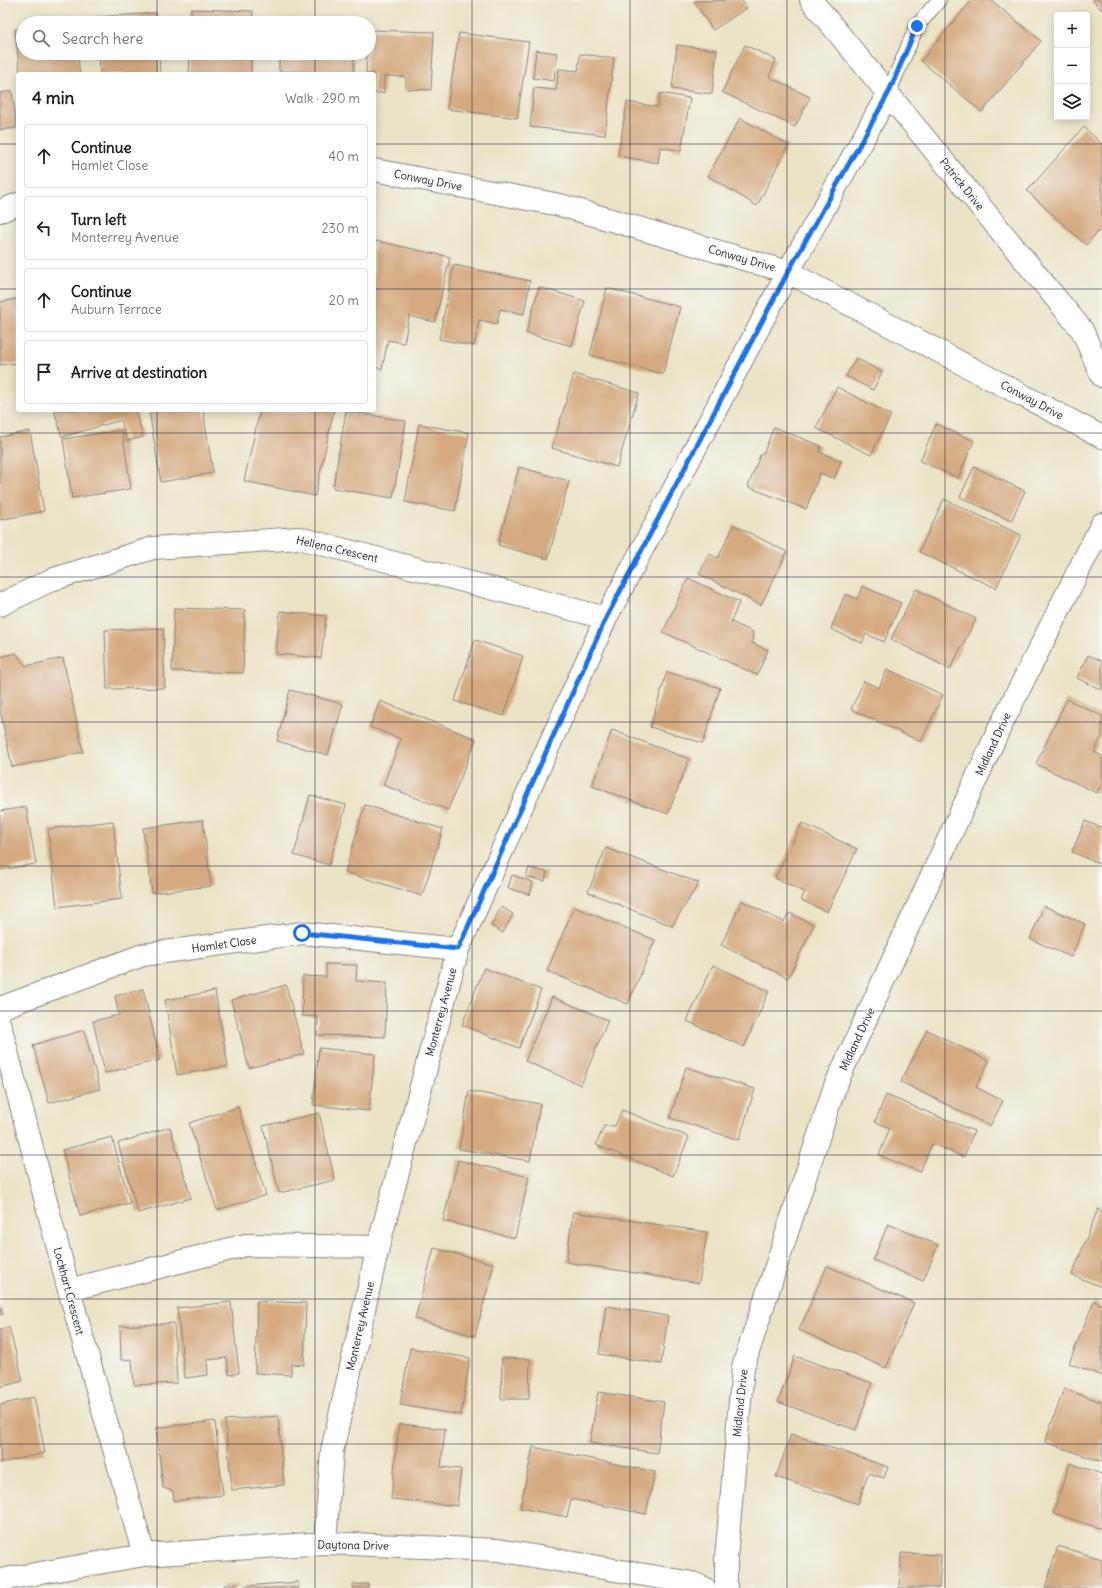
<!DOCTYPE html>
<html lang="en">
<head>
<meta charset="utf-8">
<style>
	:root { --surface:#fff; --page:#f2f2f2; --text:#222; --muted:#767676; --line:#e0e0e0 }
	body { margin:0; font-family:Delius,sans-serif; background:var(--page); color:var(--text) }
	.controls { position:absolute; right:12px; top:12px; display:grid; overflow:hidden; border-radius:4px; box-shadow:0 2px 10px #0003 }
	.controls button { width:36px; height:36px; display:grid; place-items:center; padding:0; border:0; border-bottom:1px solid var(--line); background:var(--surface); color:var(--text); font:20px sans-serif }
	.stop { position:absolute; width:12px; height:12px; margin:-9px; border:3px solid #1a73e8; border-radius:50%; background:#fff }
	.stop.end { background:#1a73e8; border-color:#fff; box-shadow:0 1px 4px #0008 }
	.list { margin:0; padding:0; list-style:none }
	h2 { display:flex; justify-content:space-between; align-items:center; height:52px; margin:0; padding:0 16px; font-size:17px }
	h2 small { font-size:13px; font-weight:400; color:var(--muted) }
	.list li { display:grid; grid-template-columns:26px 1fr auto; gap:12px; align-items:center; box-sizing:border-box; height:64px; margin:0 8px 8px; padding:0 8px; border:1px solid var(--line); border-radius:4px }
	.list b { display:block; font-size:15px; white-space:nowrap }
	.list p { margin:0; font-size:13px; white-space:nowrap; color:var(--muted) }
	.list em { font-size:13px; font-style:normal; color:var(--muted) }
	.icon { flex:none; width:22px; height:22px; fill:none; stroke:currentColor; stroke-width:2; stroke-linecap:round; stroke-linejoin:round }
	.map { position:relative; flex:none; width:1102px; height:1588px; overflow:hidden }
	.search { position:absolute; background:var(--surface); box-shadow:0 2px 10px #0003; left:16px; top:16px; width:360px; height:44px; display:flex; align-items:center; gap:10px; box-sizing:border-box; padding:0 14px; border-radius:22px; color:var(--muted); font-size:15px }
	.panel { position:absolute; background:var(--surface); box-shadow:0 2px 10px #0003; left:16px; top:72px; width:360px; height:340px; border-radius:4px }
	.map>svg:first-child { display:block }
</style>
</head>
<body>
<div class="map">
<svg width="1102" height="1588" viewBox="0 0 1102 1588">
	<rect width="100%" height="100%" fill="#f6f6f2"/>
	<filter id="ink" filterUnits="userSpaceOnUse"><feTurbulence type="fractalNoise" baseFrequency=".025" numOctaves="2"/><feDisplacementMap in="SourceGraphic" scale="8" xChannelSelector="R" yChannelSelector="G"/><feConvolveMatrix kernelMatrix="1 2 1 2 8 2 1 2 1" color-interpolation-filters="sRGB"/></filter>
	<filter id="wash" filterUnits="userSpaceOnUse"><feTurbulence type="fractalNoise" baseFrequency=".012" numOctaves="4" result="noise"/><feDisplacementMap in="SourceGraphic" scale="16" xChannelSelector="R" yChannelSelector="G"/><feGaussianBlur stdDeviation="0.9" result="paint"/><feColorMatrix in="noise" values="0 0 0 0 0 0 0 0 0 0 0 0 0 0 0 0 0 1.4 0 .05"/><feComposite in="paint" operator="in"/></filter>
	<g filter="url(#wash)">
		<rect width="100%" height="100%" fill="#ebe3c5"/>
		<g id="blocks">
			<path fill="#d5aa80" d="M741 0 747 8 713 30 694 1Z
				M972 0H991L1041 41 982 112 921 61Z
				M1092 0H1102V10Z
				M191 9 253 11 252 23H191Z
				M156 13 157 23H97V17Z
				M23 28V53H77L80 74H20L15 29Z
				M369 30 434 32 431 90 406 89V77L384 76V93H374V74H366L367 53H369Z
				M459 33 529 42 517 118 447 109Z
				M677 45 717 50 712 94 672 89Z
				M745 45 776 60 769 77 810 97 795 127 722 92Z
				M536 50 557 53 554 81 533 78Z
				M99 53H159L160 74H100Z
				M190 53H251V74H189Z
				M279 53H354V74L279 71Z
				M580 54 614 58 605 135 530 127 534 88 556 90 559 69 578 71Z
				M12 91 17 128 0 130V93Z
				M660 93 690 98 681 151 660 147 658 163 618 156 627 102 658 107Z
				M740 118 788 145 757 206 708 176Z
				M1084 127 1102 144V227L1086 245 1027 191Z
				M376 241 450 257 435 322 409 316 404 343 388 340 382 369 374 367V252Z
				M454 265 530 281 524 314 500 309 497 324 479 320 474 346 439 339Z
				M539 287 585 301 572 346 526 333Z
				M607 288 680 307 663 374 590 355Z
				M17 299 18 363 0 365V302Z
				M856 358 882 372 873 390 846 376Z
				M574 374 639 393 617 467 552 448Z
				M837 387 891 415 871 455 816 428Z
				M54 410H135L143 437 127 441 121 420 62 437Z
				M153 410H203L213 473 161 482 149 411Z
				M260 410H334L315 496 244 481Z
				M346 411 406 421 393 498 333 488Z
				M419 424 469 433 455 511 405 502Z
				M936 424 974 441 958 478 920 461Z
				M774 427 821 446 819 452 841 461 834 479 820 473 806 509 748 487 760 455 764 452Z
				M122 430 131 489 72 498 63 439Z
				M30 431 44 511 0 520V437Z
				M519 467 569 481 548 559 498 545Z
				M974 467 1025 491 1011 521 960 497Z
				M944 499 1021 535 996 588 919 552Z
				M734 525 787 552 761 605 699 574 709 554 718 558Z
				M688 578 739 602 731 622 753 632 752 643 768 650 757 675 663 632Z
				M862 586 901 603 884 642 866 634 862 643 831 629 845 594 857 599Z
				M916 589 976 619 950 669 891 639Z
				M174 608 245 610 243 673 172 671Z
				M280 611 326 616 321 658 276 654Z
				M163 628 165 688 107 689 105 630Z
				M475 640 523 656 504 716 455 701Z
				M16 653 26 666 63 658 83 752 12 767 0 709V657Z
				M1088 655 1102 661V690L1077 678Z
				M887 669 943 695 921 742 851 709 864 681 879 688Z
				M667 672 720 688 703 743 650 727Z
				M290 690 343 704 328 755 277 741Z
				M1067 699 1102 716V736L1094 752 1102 756V783L1097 793 1036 764Z
				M380 701 476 739 448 810 383 785 401 739 370 727Z
				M612 730 689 759 668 814 592 786Z
				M310 795 346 805 329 865 294 855Z
				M365 805 443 829 422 896 345 872Z
				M26 807 36 864 0 870V811Z
				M203 820 211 886 152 893 143 828Z
				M113 821 122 899 57 907 48 829Z
				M1085 821 1102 828V865L1072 852Z
				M802 823 857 849 827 912 801 900 805 892 775 878Z
				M606 848 699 883 672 926 588 892Z
				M529 868 547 872 545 881 526 877Z
				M512 875 533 882 530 895 508 888Z
				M742 901 784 922 789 913 814 925 788 978 721 945Z
				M1044 906 1085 924 1071 957 1030 939Z
				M501 907 513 914 503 933 491 926Z
				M574 907 655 940 628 1004 547 971Z
				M326 964 357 965 356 981 387 983 385 1037 317 1035 318 1017 302 1016 303 976 326 977Z
				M713 965 769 991 744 1047 687 1021Z
				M484 968 541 990 519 1048 462 1025Z
				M286 985 304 1054 249 1068 231 1000Z
				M143 989 160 1060 105 1073 93 1021 119 1015 115 996Z
				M215 991 228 1066 177 1075 165 1000Z
				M552 997 608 1020 581 1085 525 1061Z
				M84 1030 100 1089 49 1103 33 1045Z
				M927 1030 989 1061 976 1087 1003 1101 990 1126 901 1082Z
				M319 1048 375 1054 369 1111 313 1105Z
				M686 1067 755 1089 739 1140 670 1118Z
				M469 1091 540 1104 530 1161 459 1149Z
				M886 1095 974 1131 964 1157 932 1144 920 1172 879 1155 890 1128 875 1122Z
				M238 1107 266 1195 217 1210 189 1123Z
				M622 1110 689 1137 673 1176 596 1145 604 1126H615Z
				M319 1113 335 1180 279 1193 263 1126Z
				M170 1127 191 1198 138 1213 118 1143Z
				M112 1137 130 1203 80 1216 62 1150Z
				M458 1160 529 1177 515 1238 443 1221Z
				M1098 1209 1102 1211V1287L1072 1275Z
				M573 1212 707 1232 699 1283 566 1262Z
				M888 1224 938 1245 923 1281 873 1260Z
				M434 1248 494 1264 475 1336 415 1319Z
				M827 1266 914 1303 886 1368 799 1330Z
				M257 1301 306 1303 304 1365 291 1364V1375L255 1373Z
				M1094 1301 1102 1305V1376L1069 1363Z
				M231 1302 239 1373 229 1375 227 1358 207 1360 208 1375 185 1378 177 1308Z
				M0 1305 3 1314 0 1315Z
				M606 1306 668 1316 661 1364 599 1354Z
				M174 1323 177 1383 134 1385 132 1359 121 1360 120 1326Z
				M9 1327 23 1381 0 1387V1330Z
				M410 1348 470 1358 461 1415 400 1405Z
				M795 1356 872 1383 856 1430 778 1402Z
				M502 1358 530 1359 529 1399H501Z
				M1064 1389 1102 1402V1462L1045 1442Z
				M598 1392 664 1402 657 1453 590 1443Z
				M34 1397 45 1453 0 1463V1405Z
				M278 1416 284 1485 232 1490 225 1420Z
				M215 1421 223 1495 174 1501 173 1491 163 1488 156 1428Z
				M399 1424 445 1429 441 1467 461 1469 457 1506 391 1499Z
				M791 1434 888 1467 884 1478 868 1473 858 1504 776 1477Z
				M533 1447 655 1472 646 1514 571 1499 567 1517 520 1508Z
				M1070 1463 1102 1474V1529L1053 1513Z
				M1058 1546 1102 1559V1588H1045Z
				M901 1553 941 1555 939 1588H899Z
				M298 1582V1588H244V1586Z
				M237 1584V1588H224V1585Z
				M353 1584H368V1588H353Z"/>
		</g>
	</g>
	<g filter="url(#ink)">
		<use href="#blocks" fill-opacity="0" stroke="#868280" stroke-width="1"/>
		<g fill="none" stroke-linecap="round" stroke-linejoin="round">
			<defs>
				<path id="lane" d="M888 94 917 26 939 0"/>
				<path id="street" d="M811 0 1082 330 1102 376
					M374 170 560 205 788 272 1102 437
					M0 211 18 204
					M0 605 51 580 153 548 299 538 606 618
					M0 1008 143 955 302 933 458 949
					M0 1025 69 1290 144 1555
					M69 1290 246 1245 378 1247
					M325 1543 332 1451 378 1247 458 949 606 618 788 272 888 94
					M0 1580 144 1555 325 1543 498 1550 692 1583 704 1588
					M726 1588V1559L743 1367 835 1086 1000 727 1102 524"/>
			</defs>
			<use href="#lane" stroke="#868280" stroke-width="16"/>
			<use href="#street" stroke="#868280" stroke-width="24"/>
			<use href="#lane" stroke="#fff" stroke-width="14"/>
			<use href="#street" stroke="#fff" stroke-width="22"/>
		</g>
	</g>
	<g fill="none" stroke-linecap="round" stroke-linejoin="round" filter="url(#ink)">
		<path stroke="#1a73e8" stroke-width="5" d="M302 933 458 949 606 618 788 272 888 94 917 26"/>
	</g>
	<path fill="none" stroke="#22223b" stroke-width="1" stroke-opacity="0.55" d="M157 0V23M315 0V23M472 0V1588M630 0V1588M787 0V1588M945 0V1588M157 53V74M315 53V74M0 144H18M374 144H1102M0 289H18M374 289H1102M157 410V1588M315 410V1588M0 433H1102M0 577H1102M0 722H1102M0 866H1102M0 1011H1102M0 1155H1102M0 1299H1102M0 1444H1102"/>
	<g text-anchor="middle" stroke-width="3" stroke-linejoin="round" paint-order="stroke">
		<g font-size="11" fill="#22223b" stroke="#f6f6f2">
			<text transform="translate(428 180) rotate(11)" y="4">Conway Drive</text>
			<text transform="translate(962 184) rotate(51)" y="4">Patrick Drive</text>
			<text transform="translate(742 258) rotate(16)" y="4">Conway Drive</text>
			<text transform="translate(1032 400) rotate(28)" y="4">Conway Drive</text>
			<text transform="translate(337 549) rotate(13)" y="4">Hellena Crescent</text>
			<text transform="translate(993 744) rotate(-65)" y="4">Midland Drive</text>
			<text transform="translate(224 944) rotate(-8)" y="4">Hamlet Close</text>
			<text transform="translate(441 1012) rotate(-75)" y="4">Monterrey Avenue</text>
			<text transform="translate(857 1039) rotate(-65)" y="4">Midland Drive</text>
			<text transform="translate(69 1291) rotate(75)" y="4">Lockhart Crescent</text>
			<text transform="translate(360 1326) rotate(-77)" y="4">Monterrey Avenue</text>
			<text transform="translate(740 1403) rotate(-84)" y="4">Midland Drive</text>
			<text transform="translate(353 1545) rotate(1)" y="4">Daytona Drive</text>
		</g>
	</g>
</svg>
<div class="controls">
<button>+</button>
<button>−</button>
<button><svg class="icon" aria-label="layers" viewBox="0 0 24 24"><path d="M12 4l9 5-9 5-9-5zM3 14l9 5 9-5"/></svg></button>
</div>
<div class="stop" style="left:302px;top:933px"></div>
<div class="stop end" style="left:917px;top:26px"></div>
<div class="search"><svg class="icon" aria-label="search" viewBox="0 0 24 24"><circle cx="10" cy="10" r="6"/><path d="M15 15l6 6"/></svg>Search here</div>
<section class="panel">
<h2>4 min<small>Walk · 290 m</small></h2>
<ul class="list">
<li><svg class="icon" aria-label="ahead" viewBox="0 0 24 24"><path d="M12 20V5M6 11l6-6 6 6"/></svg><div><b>Continue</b><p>Hamlet Close</p></div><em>40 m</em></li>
<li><svg class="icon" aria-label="left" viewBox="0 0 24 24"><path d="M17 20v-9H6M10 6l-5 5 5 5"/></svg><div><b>Turn left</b><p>Monterrey Avenue</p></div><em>230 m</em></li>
<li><svg class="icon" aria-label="ahead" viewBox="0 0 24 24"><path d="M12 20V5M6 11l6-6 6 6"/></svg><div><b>Continue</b><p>Auburn Terrace</p></div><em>20 m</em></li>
<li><svg class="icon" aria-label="arrive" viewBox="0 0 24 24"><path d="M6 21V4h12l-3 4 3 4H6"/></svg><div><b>Arrive at destination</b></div></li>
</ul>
</section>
</div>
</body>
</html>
